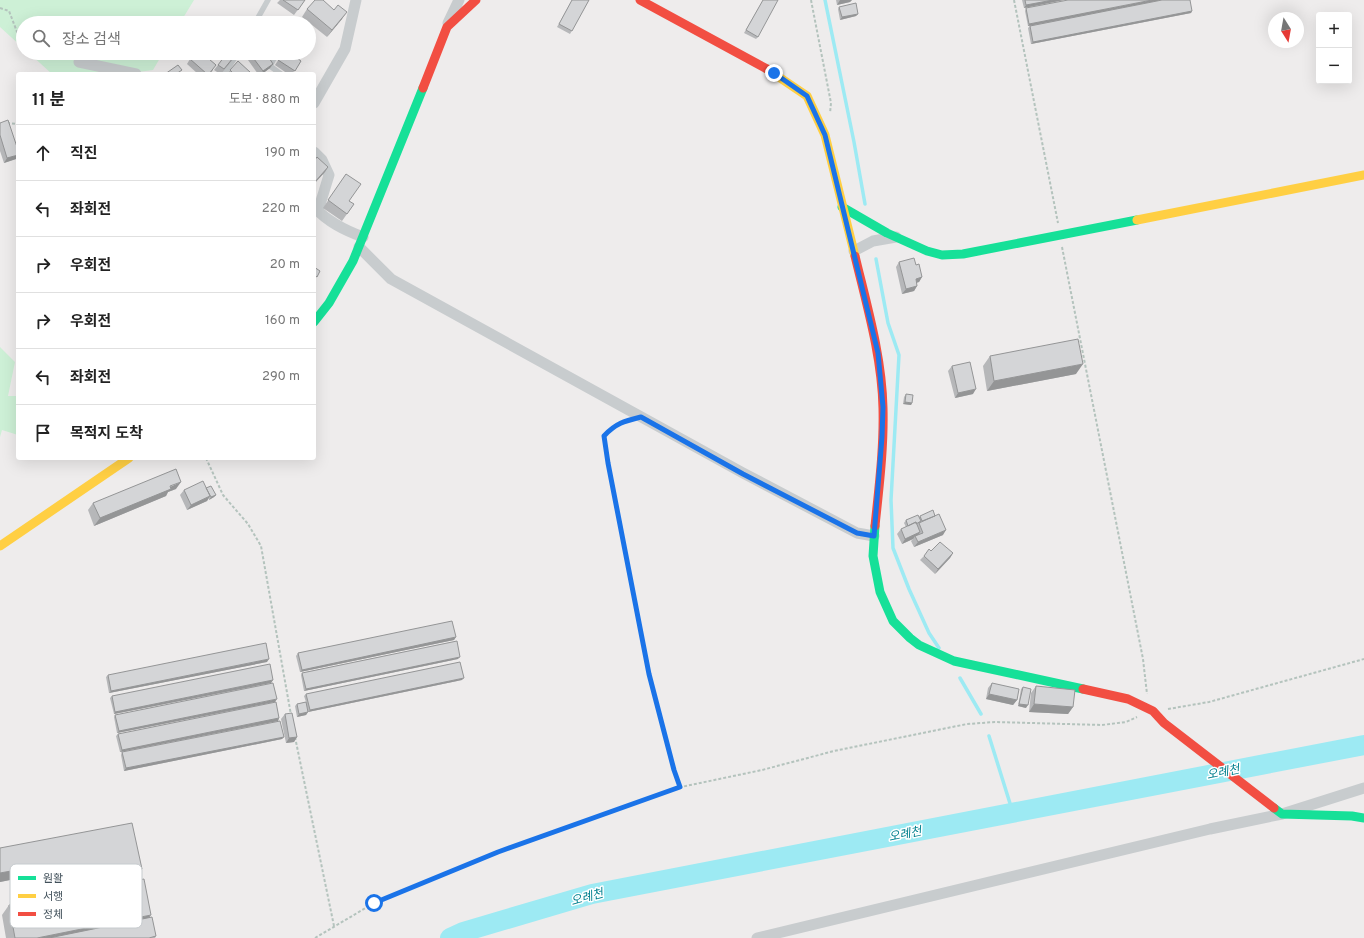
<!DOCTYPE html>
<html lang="ko">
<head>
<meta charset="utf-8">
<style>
	:root { --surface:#fff; --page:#f6f6f6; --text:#222; --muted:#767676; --line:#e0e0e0 }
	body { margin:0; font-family:Overpass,"Noto Sans KR",sans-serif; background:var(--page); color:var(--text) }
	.controls { position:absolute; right:12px; top:12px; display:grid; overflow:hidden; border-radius:4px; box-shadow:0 4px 16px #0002 }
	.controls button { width:36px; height:36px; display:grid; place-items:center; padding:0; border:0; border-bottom:1px solid var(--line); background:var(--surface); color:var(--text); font:20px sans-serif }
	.compass { position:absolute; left:1268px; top:12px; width:36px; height:36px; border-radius:50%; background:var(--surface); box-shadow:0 4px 16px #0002; rotate:169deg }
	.stop { position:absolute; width:12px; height:12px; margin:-9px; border:3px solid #1a73e8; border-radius:50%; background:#fff }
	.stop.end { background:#1a73e8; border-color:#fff; box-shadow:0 1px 4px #0008 }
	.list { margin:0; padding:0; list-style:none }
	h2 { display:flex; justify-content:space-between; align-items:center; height:52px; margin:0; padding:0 16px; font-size:17px }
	h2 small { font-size:13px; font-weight:400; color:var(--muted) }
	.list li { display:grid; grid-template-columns:26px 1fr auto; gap:12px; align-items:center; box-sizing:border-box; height:56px; padding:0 16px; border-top:1px solid var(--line) }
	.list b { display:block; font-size:15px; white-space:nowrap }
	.list em { font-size:13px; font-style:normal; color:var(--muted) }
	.icon { flex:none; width:22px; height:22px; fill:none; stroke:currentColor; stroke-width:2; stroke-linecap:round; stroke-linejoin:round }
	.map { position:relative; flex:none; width:1364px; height:938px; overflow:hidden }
	.search { position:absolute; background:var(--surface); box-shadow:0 4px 16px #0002; left:16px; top:16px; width:300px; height:44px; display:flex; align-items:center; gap:10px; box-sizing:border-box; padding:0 14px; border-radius:22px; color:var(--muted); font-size:15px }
	.panel { position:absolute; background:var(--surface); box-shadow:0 4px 16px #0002; left:16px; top:72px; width:300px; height:388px; border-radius:4px }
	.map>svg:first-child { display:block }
</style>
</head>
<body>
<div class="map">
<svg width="1364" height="938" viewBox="0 0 1364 938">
	<rect width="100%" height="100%" fill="#eeecec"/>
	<path fill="#cdf0d6" d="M0 0H194L180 23H23V48L0 27Z
		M29 53H163L153 70 123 74H52Z
		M0 347 15 362 8 396H18V435L2 430 0 437Z"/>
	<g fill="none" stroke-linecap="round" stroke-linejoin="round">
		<path stroke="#9deaf3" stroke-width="3.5" d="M825 0 854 142 865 204
			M876 259 888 323 899 355 891 500 893 548 909 589 929 633 939 648
			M960 678 981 714
			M989 736 1013 813"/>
		<path stroke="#9deaf3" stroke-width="20" d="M450 938 463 932 592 894 1364 745"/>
		<path stroke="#b4c3bd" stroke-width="2" stroke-dasharray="3 2" stroke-linecap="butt" d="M811 0 831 103 830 113
			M1014 0 1058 223
			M0 8 9 11 19 37 23 41
			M45 53 70 59
			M7 123 18 124
			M1062 247 1143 659 1147 694
			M626 421 612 428 604 436 608 463 649 674 674 770 681 787
			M206 458 223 495 248 524 261 546 291 715
			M1168 709 1209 702 1364 659
			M295 737 334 926
			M315 938 374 903 498 852 681 787 762 770 834 751 967 724 995 722 1102 725 1126 722 1137 717"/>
		<path stroke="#c8ccce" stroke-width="5.5" d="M255 23 268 0
			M277 53 270 66 281 74
			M224 74 238 53"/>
		<path stroke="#c8ccce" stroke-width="11" d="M448 23 459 0
			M79 62 136 74
			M314 103 345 49 356 0
			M314 152 322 160 329 175 318 211
			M314 207C328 222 344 230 363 237
			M359 247 391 279 743 473 857 533 874 536
			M854 251 873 241 896 237
			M757 938 1210 829 1282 814 1364 788"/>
		<path stroke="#16e098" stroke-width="9" d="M842 207 887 233 927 251 942 255 963 254 1137 220
			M314 322 329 303 353 261 423 88
			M875 526 873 556 880 592 893 621 910 638 919 645 954 661 1083 689
			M1274 808 1282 814 1352 816 1364 818"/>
		<path stroke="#ffcf43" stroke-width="9" d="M767 69 807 96 825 135 855 256
			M1137 220 1364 175
			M0 546 129 458"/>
		<path stroke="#f24e42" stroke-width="9" d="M640 0 767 69
			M423 88 447 27 476 0
			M855 256C867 306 882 357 883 408 884 448 879 487 875 526
			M1083 689 1128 699 1153 711 1164 723 1274 808"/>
	</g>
	<path fill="#b6b7b9" d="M280 0H305L294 15 277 3Z
		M572 0H589L570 34 557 27Z
		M763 0 758 37 756 39 744 33Z
		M836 0H852L850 2 837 5Z
		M1022 0H1064L1024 8Z
		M839 7 858 14 856 16 840 20 838 9Z
		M1026 8 1192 11 1191 13 1031 44 1028 28 1030 26H1028L1025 11Z
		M307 9 342 19 327 37 302 17Z
		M283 53 301 61 292 74H288L275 65Z
		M251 55 273 64 270 68 262 74H258L248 60Z
		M234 58 221 74H220L214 70 218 65Z
		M190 59 213 70 210 74H198L187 64Z
		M230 70 251 74H227Z
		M0 123 16 159 4 163 0 151Z
		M346 174 349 201 354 204 342 221 323 208Z
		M899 262 916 265 922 277 919 282 916 283 917 286 914 291 902 294 896 267Z
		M990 356 1076 374 987 391 983 366Z
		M952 366 973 394 955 398 948 371Z
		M906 394 912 403 911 405 903 404 904 397Z
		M206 488 216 495 214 497 209 500V498L207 501 187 510 180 495 184 490Z
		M176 489 168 492 166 496 94 526 88 510 93 503Z
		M920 516 943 535 914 547 911 541 913 539 902 544 897 534 901 529 906 527 904 523 906 520 919 517Z
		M931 551 953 553 950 558 935 574 920 560 924 556Z
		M456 637 454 640 300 672 296 656 298 653Z
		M458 659 304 691 301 675 302 673Z
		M267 662 109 693 106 677 108 675Z
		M273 680 271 683 114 714 110 698 112 696Z
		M462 680 308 712 306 715 297 717 295 706 297 704 306 702 304 696 306 694Z
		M992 683 1017 700 1013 705 986 699 988 688Z
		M1036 686 1073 707 1068 714 1029 712 1031 693Z
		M1023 687 1026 708 1018 706 1021 689Z
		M275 702 117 733 114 717 115 715Z
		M285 714 297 737 294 742 286 743 281 719Z
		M279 718 278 721 120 752 116 736 118 734Z
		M284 737 282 739 124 771 121 755 122 752Z
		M0 848 142 869 135 879 20 902 15 879 0 882Z
		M9 905 150 918 156 936 155 938H6L2 915Z"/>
	<path fill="#949596" d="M840 0H852L850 2 837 5Z
		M1053 0H1064L1024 8 1026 5Z
		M1152 0H1163L1028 26 1029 24Z
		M1192 11 1191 13 1031 44 1033 42Z
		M347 12 342 19 327 37 332 30Z
		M858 14 856 16 840 20 842 17Z
		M273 64 270 68 262 74H261L263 71Z
		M18 155V156L16 159 4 163 7 158Z
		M328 167 325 172 314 184V183Z
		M922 277 919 282 912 284 916 279Z
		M917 286 914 291 902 294 906 289Z
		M1083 364 1076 374 987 391 994 381Z
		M976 389 973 394 955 398 958 393Z
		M905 402 912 403 911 405 903 404Z
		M181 482 176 489 168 492 166 496 94 526 100 518Z
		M216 495 214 497 209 500 211 497Z
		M210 496 207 501 187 510 191 505Z
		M946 530 943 535 914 547 918 542Z
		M920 532 917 537 915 536 913 539 902 544 905 539Z
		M953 553 950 558 935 574 938 569Z
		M456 637 454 640 300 672 302 670Z
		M460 657 458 659 304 691 306 689Z
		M269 659 267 662 109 693 111 691Z
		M464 678 462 680 308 712 310 710Z
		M273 680 271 683 114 714 115 712Z
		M989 694 1017 700 1013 705 986 699Z
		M277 699 275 702 117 733 119 731Z
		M1019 704 1028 705 1026 708 1018 706Z
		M1034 704 1073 707 1068 714 1029 712Z
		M308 712 306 715 297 717 299 714Z
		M279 718 278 721 120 752 122 750Z
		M284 737 282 739 124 771 126 768Z
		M297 737 294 742 286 743 289 738Z
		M22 869 15 879 0 882V873Z
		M142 869 135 879 20 902 27 892Z
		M151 915 144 925 80 938H37Z"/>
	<path fill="#d4d5d7" stroke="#949596" d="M283 0H305L298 10Z
		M315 0H323L334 10 338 5 347 12 332 30 307 9Z
		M572 0H589L572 31 559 24Z
		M763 0H778L758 37 746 30Z
		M1025 0H1053L1026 5Z
		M1068 0H1152L1029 24 1026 8Z
		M1162 0H1190L1192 11 1033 42 1030 26Z
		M856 3 858 14 842 17 839 7Z
		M301 19 306 22V23H298Z
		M265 20 271 23H264Z
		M196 53H202L216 65 209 74H207L190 59Z
		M227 53H237L224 69 218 65Z
		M254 53H266L273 64 263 71 251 55Z
		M283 53H290L301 61 295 71 278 60Z
		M238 61 251 73V74H234L230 70Z
		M178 65 182 70 176 74H165Z
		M8 120 18 150V155L7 158 0 135V123Z
		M317 157 328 167 314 183V161Z
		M346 174 361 184 349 201 354 204 347 214 328 200Z
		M914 258 916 265 919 264 922 277 916 279 917 286 906 289 899 262Z
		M314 267 320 271 317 277 314 275Z
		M1078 339 1083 364 994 381 990 356Z
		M970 362 976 389 958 393 952 366Z
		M906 394 913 395 912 403 905 402Z
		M176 469 181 482 170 486 171 489 100 518 93 503Z
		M203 481 210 496 191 505 184 490Z
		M211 486 216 495 211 497 206 488Z
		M933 510 935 516 922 521 920 516Z
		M939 514 946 530 918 542 915 536 923 533 919 523Z
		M918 515 921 521 916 524V522L908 526 906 520Z
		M916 522 920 532 905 539 901 529Z
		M940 542 953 553 938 569 924 556 929 549 931 551Z
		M452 621 456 637 302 670 298 653Z
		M457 641 460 657 306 689 302 673Z
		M266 643 269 659 111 691 108 675Z
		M460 662 464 678 310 710 306 694Z
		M270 664 273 680 115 712 112 696Z
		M273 683 277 699 119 731 115 715Z
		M992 683 1019 689 1017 700 989 694Z
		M1036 686 1075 690 1073 707 1034 704Z
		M1023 687 1031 689 1028 705 1019 704Z
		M276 702 279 718 122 750 118 734Z
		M306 702 308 712 299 714 297 704Z
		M292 713 297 737 289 738 285 714Z
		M280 721 284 737 126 768 122 752Z
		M132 823 142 869 27 892 22 869 0 873V848Z
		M144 879 151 915 37 938H15L9 905Z
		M152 917 156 936 149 938H49Z"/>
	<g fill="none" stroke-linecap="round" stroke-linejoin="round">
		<path stroke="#1a73e8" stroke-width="5" d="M374 903 498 852 680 787 674 770 649 674 608 463 604 436C616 423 625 421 641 417L743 474 857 533 874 536 882 437 883 407 878 353 825 135 807 96 774 73"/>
	</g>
	<g text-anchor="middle" stroke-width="3" stroke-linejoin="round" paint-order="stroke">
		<g font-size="12" font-style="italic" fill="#03818f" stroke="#fff">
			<text transform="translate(1223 772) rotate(-11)" y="4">오례천</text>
			<text transform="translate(905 834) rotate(-11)" y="4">오례천</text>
			<text transform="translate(587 897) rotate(-15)" y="4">오례천</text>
		</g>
	</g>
	<rect x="10" y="864" width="132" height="64" rx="6" fill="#fff" stroke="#c6cbce" stroke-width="1"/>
	<rect x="18" y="876" width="18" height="4" fill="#16e098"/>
	<rect x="18" y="894" width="18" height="4" fill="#ffcf43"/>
	<rect x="18" y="912" width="18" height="4" fill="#f24e42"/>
	<g font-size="11" fill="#42515b">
		<text x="43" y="882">원활</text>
		<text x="43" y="900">서행</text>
		<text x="43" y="918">정체</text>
	</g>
</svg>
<div class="controls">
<button>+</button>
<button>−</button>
</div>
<svg class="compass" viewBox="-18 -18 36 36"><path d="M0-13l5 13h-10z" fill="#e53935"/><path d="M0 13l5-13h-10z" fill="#767676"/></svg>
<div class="stop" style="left:374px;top:903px"></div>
<div class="stop end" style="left:774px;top:73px"></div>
<div class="search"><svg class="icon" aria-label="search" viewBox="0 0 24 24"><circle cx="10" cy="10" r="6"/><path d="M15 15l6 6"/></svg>장소 검색</div>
<section class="panel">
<h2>11 분<small>도보 · 880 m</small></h2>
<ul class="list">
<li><svg class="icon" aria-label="ahead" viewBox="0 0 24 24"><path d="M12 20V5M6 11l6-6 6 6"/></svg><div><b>직진</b></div><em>190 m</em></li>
<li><svg class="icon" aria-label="left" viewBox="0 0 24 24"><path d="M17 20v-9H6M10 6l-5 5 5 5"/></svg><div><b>좌회전</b></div><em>220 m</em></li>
<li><svg class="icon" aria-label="right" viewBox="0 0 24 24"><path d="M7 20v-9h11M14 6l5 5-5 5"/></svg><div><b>우회전</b></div><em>20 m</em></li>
<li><svg class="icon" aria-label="right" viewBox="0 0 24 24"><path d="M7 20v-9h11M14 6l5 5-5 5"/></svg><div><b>우회전</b></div><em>160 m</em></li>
<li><svg class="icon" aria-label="left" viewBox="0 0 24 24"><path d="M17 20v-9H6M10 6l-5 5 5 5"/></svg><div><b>좌회전</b></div><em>290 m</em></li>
<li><svg class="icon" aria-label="arrive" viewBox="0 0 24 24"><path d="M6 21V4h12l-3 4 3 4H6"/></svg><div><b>목적지 도착</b></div></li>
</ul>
</section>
</div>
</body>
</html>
